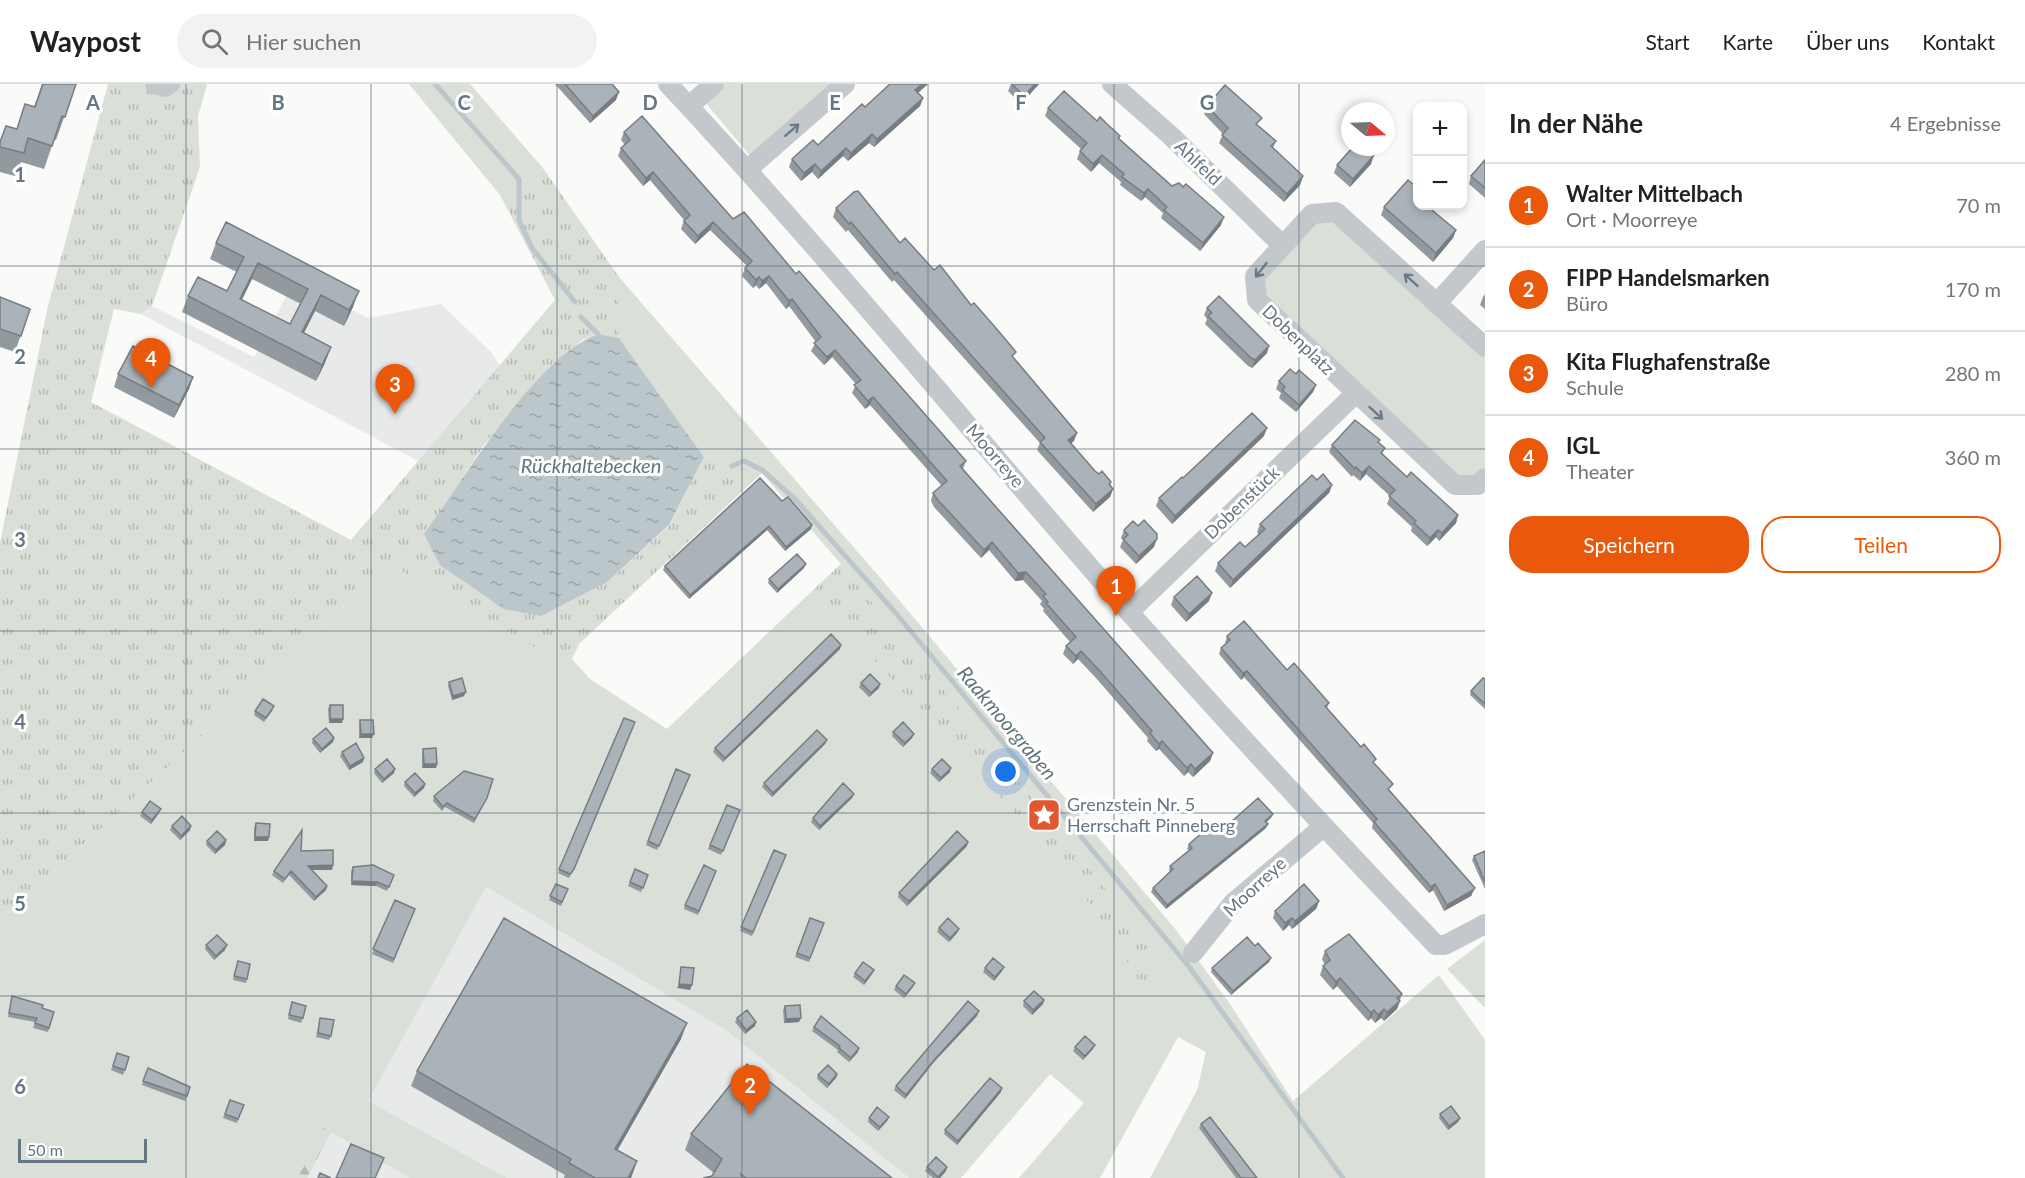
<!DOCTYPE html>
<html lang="de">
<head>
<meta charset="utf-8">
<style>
	:root { --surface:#fff; --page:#f2f2f2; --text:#202124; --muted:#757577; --line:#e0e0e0; --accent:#ea580c }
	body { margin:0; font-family:Lato,sans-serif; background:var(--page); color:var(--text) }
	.controls { position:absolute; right:18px; top:18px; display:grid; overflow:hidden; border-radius:12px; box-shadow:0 3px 9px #0003 }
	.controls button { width:54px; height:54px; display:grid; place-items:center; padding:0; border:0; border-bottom:2px solid var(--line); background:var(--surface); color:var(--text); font:30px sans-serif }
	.compass { position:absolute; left:1341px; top:18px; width:54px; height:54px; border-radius:50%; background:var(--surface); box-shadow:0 3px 9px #0003; rotate:109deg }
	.scale { position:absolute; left:18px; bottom:15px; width:129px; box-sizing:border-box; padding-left:6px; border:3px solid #657683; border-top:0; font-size:16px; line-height:21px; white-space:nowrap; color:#657683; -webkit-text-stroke:4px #fff; paint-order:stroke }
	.you { position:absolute; left:1006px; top:688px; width:21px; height:21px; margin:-15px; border:4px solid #fff; border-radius:50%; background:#1a73e8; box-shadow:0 0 0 9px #1a73e833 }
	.badge { display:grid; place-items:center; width:39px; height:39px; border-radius:50%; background:var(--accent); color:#fff; font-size:20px; font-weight:700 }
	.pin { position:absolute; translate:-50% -50px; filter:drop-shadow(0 2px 3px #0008) }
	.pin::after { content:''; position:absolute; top:32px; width:21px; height:18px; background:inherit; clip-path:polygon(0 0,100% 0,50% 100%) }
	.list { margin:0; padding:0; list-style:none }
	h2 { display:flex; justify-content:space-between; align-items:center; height:78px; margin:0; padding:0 24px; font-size:26px }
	h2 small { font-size:20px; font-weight:400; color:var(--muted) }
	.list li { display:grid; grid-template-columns:39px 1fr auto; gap:18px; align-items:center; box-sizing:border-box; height:84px; padding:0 24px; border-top:2px solid var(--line) }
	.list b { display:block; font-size:22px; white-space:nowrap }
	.list p { margin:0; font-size:20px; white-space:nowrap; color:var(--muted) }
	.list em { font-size:20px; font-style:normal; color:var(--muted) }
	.actions { display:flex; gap:12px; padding:18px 24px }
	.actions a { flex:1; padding:14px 0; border:2px solid var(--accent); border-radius:24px; text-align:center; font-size:21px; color:var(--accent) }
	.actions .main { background:var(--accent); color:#fff }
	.icon { flex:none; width:33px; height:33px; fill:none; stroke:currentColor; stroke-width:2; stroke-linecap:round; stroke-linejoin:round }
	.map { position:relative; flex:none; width:1485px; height:1094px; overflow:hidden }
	header { display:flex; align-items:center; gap:36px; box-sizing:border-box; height:84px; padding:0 30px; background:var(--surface); border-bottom:2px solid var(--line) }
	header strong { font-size:28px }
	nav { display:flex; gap:33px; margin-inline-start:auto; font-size:21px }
	.search { width:420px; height:54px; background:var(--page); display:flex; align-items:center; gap:15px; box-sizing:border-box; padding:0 21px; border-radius:33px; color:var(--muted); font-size:22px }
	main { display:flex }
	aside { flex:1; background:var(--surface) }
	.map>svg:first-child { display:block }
</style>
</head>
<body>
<header>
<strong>Waypost</strong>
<div class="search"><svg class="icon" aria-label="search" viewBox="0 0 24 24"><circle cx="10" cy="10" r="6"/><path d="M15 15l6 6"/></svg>Hier suchen</div>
<nav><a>Start</a><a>Karte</a><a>Über uns</a><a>Kontakt</a></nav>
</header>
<main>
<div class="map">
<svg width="1485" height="1094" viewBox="0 0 1485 1094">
	<defs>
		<pattern id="forest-firs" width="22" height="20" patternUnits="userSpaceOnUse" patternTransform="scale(1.5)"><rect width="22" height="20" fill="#dadfd7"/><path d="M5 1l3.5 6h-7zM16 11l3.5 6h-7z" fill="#b4b9b4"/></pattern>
		<pattern id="park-tufts" width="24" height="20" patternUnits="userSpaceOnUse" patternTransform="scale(1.5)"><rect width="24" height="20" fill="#dadfd7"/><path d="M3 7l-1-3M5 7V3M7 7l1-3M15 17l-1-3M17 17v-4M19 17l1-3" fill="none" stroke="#b4b9b4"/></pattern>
		<pattern id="water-ripples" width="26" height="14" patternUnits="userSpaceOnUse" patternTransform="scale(1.5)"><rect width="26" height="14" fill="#bbc7cb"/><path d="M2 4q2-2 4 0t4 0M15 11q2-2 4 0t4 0" fill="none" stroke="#9ca6aa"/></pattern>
	</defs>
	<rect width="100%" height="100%" fill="#fafaf8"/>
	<path fill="#e8e9e9" d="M294 197 368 234 441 220 491 268 500 282 420 378 141 230 152 222 254 273Z
		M486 803 724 942 909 1094H507L367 1017Z
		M331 1048 409 1094H307Z"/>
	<path fill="#dadfd7" d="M409 0H470L543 84 500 111Z
		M725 0H835L752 74 705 18Z
		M1330 132 1485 274V383L1473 396 1464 397 1260 210 1259 199 1320 133Z
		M619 193 883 497 1176 846 1230 920 1293 1017 1439 891 1485 956V1094H1150L1197 1006 1206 968 1178 953 1100 1094H1019L1084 1019 1050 990 961 1094H909L726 946 486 803 368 1017 507 1094H409L331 1048 307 1094H0V837L389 480 590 595 667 645 811 508 1058 776 1110 848 1143 903 1155 865 841 480 762 389 704 373 619 254Z
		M1485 856V924L1447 885Z"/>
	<path fill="url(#forest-firs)" d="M324 1044 331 1048 307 1094H297Z"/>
	<path fill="url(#park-tufts)" d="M108 0H207L198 32 200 83 152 222 141 230 114 225 91 318 351 456 555 216 500 111 543 84 619 193V254L598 250 582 256 535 300 484 361 425 450 607 498 669 442 704 373 762 389 579 560 572 575 590 595 389 480 0 837V459L48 222Z
		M841 480 1155 865 1143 904 1110 848 1058 776 811 508Z"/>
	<path fill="url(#water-ripples)" d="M598 250 619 254 704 373 669 441 607 498 541 532 504 525 440 481 424 450C464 395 535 273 598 250Z"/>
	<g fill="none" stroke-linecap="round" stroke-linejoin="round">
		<path stroke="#bbc7cb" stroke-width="5" d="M435 0 519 95V136L532 164 575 218
			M581 233 598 250V255
			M732 382 744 377 762 386 795 415 894 527 1190 884 1343 1094"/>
		<path stroke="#c3c8cc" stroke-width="20" d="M155 0 165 3 170 0
			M668 0C828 171 975 353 1129 528 1229 641 1332 752 1436 861H1445L1485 840
			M1112 0 1170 51 1282 161
			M689 22 714 0
			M748 85 845 0
			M1437 219 1485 166
			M1485 263 1336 128 1312 130 1255 192 1257 216 1455 401H1478L1485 394
			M1129 528 1355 310
			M1193 869 1233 819 1323 743"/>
	</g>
	<path fill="#929a9f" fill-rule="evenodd" d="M42 0H76L56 56H54L44 85 21 78 15 92 0 88V57L16 45 34 23Z
		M555 0H612L616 16 590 39Z
		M890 0H928L918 9 923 14 920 22 874 63 869 59 848 77 843 72 818 95 812 88 801 97 789 83 792 75 818 61 865 23Z
		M1011 0H1039L1021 20 1008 7Z
		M1207 22 1259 42 1276 57 1273 64 1303 92 1300 101 1284 118 1219 59 1223 50 1204 30Z
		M1048 24 1097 37 1120 52 1119 54 1172 102 1221 141 1200 167 1161 134 1163 129 1145 113 1141 117 1120 101 1121 98 1099 79 1091 88 1077 75 1080 67 1081 65 1045 32Z
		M624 48 733 135 796 190 966 377 963 385 1213 669 1210 677 1193 693 1188 688 1184 692 1159 665 1156 667 1147 657 1148 654 1096 594 1078 575 1073 580 1063 570 1066 562 1070 558 1043 527 1044 525 1040 520 1042 517 1023 496 1015 497 989 466 981 474 934 423 931 417 933 409 942 402 870 321 865 325 852 309 856 300 832 273 824 281 811 267 816 258 789 222 786 225 766 199 759 205 756 201 753 204 742 192 745 184 747 182 710 146 695 160 681 145 684 136 650 96 643 102 618 72 621 64 625 61 621 56Z
		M1485 76V114L1469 100 1471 92Z
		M1371 80 1350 103 1334 89 1337 81Z
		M1418 122 1456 146 1453 154 1433 178 1381 131 1384 123Z
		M836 124 900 159 934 186 971 221 1014 274 1074 357 1071 359 1095 387 1111 398 1110 402 1113 405 1110 413 1093 428 1037 366 1040 359 894 196 892 198 848 146 846 148 833 133Z
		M216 159 353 223 344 242 315 227 304 249 325 279 316 297 182 228 188 212 227 207 237 188 210 175ZM252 195 301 220 290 240 242 216Z
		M1485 210V225L1480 221 1483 213Z
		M0 213 30 225 15 268 0 263Z
		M1207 224 1267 269 1252 284 1248 282 1205 240 1207 235 1204 231Z
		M118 290 193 293 189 305 174 334 114 303Z
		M1296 290 1316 301 1313 308 1296 328 1279 314 1281 309 1276 305 1279 297Z
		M1264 352 1172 440 1156 422 1159 414 1183 394Z
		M1379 359 1383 370 1407 393 1458 431 1456 439 1439 457 1436 453 1427 462 1411 447 1412 443 1387 420 1390 412 1366 390 1360 397 1353 391 1352 393 1329 368 1332 361Z
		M1317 396 1332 401 1329 409 1230 504 1215 487 1218 479 1245 463 1259 451 1257 448 1260 440Z
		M782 417 811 445 785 467 767 446 689 515 663 486 665 482Z
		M1124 446 1154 463 1136 480 1120 463 1123 456 1121 454Z
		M804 484 777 509 768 499 769 495Z
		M1174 513 1209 517 1186 538 1171 521Z
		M1227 552 1287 586 1329 619 1327 624 1374 679 1390 707 1472 811 1471 812 1444 827 1433 806 1429 809 1372 744 1373 739 1244 593 1241 596 1219 570 1221 564 1226 560 1225 559Z
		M841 561 840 565 723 678 713 668 715 664Z
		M1485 595V625L1470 611 1471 607Z
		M449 598 464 612 452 616 448 602Z
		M861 599 879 604 869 613 859 603Z
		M330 621 342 639H329L328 625Z
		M273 626 264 638 254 631 255 627Z
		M624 634 572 789 569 794 558 789Z
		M360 636 372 654H359V640Z
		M893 648 914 650 912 654 903 663 892 652Z
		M334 654 333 658 320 669 312 659 313 655Z
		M827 656 825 660 772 713 762 703 764 699Z
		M423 665 437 680 436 684H422V669Z
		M342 668 364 674 363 678 349 686 340 672Z
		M375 685 394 689 382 699 374 689Z
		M676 685 690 691 657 766 646 761Z
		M932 685 950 688 939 698 930 689Z
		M405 698 425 700 424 704 414 713 404 702Z
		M854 710 852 714 819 746 811 738 813 734Z
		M434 712 485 718 474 739 445 723 442 727 433 717Z
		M727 721 740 726 721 771 708 765Z
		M142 728 159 729 151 740 140 732Z
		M1271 734 1266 738V744L1166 825 1151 808 1153 804 1170 788 1169 786 1170 782 1189 766 1187 765 1189 760 1215 747Z
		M256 739 269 753 268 757H254V743Z
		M172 742 190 746 180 756 170 746Z
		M226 756 225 761 215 770 206 761 207 757Z
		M968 758 967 762 907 822 898 813 899 809Z
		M774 766 786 771 752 852 740 847Z
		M301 767 333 781 332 786H312L327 802 326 806 314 817 289 791 283 799 272 791 274 787Z
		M1485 767V805L1472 776 1474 772Z
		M353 783 394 791 387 807 376 802 351 801V787Z
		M635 785 648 791 641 808 628 802Z
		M716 787 698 831 684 825 685 821Z
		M556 800 568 805 561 822 549 816Z
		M395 816 415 825 393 879 372 870Z
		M1319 817 1316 825 1292 845 1289 841 1283 847 1273 834 1275 827Z
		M810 834 824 839 809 878 795 873Z
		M939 844 959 845 957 849 949 858 937 848Z
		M206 861 225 866 214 876 205 865Z
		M1255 862 1271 874 1269 878 1231 911 1211 888 1212 884Z
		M1325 867 1402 910 1397 925 1384 937 1381 934 1375 939 1371 934 1368 937 1337 902 1333 906 1320 891 1323 882 1325 881 1322 875Z
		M238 877 247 895 246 899 233 896Z
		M985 884 1002 887 994 897 983 888Z
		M874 886 872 890 864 901 853 893 855 889Z
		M915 899 913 903 904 914 894 906 896 902Z
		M12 912 42 924 54 928 48 948 33 944 35 938 8 933Z
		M1044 916 1043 920 1032 931 1023 922 1024 917Z
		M292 918 303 934 301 939 288 935Z
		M785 922 799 938 784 939 783 926Z
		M977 932 933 979 905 1015 894 1006 896 1002Z
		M320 934 331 952 329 956 316 953Z
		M737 934 755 942 745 950 735 938Z
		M814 943 858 968 849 978 837 968 838 966 812 947Z
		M681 955 617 1066 637 1077 631 1094H564L565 1091 411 1002 417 987Z
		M1075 963 1093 965 1083 976 1073 967Z
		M117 969 129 973 123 991 111 986Z
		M148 984 190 1003 185 1017 142 1001Z
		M837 990 836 994 827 1004 817 995 818 991Z
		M1001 1008 957 1061 944 1050 945 1046Z
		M230 1016 244 1021 237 1039 223 1034Z
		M1440 1030 1460 1034 1458 1038 1448 1046 1439 1034Z
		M889 1033 887 1037 878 1047 868 1038 869 1034Z
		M1201 1040 1257 1094H1236L1199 1044Z
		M691 1050 892 1094H703L712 1092 714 1089 685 1066Z
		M927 1083H947L946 1087 940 1094H933L925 1087Z"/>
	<path fill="#777d82" d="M922 0H928L912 14 915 6Z
		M1035 0H1039L1021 20 1024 12Z
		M619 8 616 16 590 39 593 32Z
		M923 14 920 22 874 63 877 55Z
		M872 50 869 59 848 77 851 69Z
		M846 64 843 72 818 95 821 87Z
		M1102 71 1099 79 1091 88 1093 80Z
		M1374 71 1371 80 1350 103 1353 95Z
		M815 80 812 88 801 97 804 89Z
		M653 88 650 96 643 102 646 94Z
		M1303 92 1300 101 1284 118 1287 110Z
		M1148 105 1145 113 1141 117 1144 109Z
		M1224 133 1221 141 1200 167 1203 159Z
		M713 138 710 146 695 160 698 152Z
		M1456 146 1453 154 1433 178 1436 169Z
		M258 179 252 195 234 231 240 215Z
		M769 192 766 199 759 205 762 197Z
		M759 193 756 201 753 204 756 196Z
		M359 207 353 223 344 242 349 226Z
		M321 211 315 227 296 264 302 248Z
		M792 215 789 222 786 225 789 217Z
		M1269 262 1267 269 1252 284 1255 276Z
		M331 263 325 279 316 297 322 281Z
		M835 266 832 273 824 281 827 273Z
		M193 293 189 305 174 334 179 321Z
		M1316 301 1313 308 1296 328 1299 321Z
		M873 313 870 321 865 325 868 317Z
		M1267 344 1264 352 1172 440 1175 432Z
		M1077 349 1074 357 1065 364 1068 356Z
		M1369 382 1366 390 1360 397 1362 389Z
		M1332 401 1329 409 1230 504 1233 496Z
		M1113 405 1110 413 1093 428 1096 420Z
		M1458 431 1456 439 1439 457 1442 449Z
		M812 441 811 445 785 467 786 463Z
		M769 442 767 446 689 515 690 511Z
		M1438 446 1436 453 1427 462 1430 454Z
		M1157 455 1154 463 1136 480 1139 472Z
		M992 458 989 466 981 474 984 466Z
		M806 480 804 484 777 509 778 505Z
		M1026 488 1023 496 1015 497 1018 489Z
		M1212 509 1209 517 1186 538 1189 530Z
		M841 561 840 565 723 678 725 674Z
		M1081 567 1078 575 1073 580 1076 572Z
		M1247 587 1244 593 1241 596 1243 589Z
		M880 600 879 604 869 613 871 609Z
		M466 608 464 612 452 616 453 612Z
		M330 635H343L342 639H329Z
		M361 650H374L372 654H359Z
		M914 650 912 654 903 663 905 659Z
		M334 654 333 658 320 669 322 665Z
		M827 656 825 660 772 713 773 709Z
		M1162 657 1159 665 1156 667 1159 660Z
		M1213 669 1210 677 1193 693 1195 685Z
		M364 674 363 678 349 686 350 682Z
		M424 680H437L436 684H422Z
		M1191 680 1188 688 1184 692 1187 684Z
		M951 684 950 688 939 698 941 694Z
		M395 685 394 689 382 699 384 695Z
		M425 700 424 704 414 713 415 709Z
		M854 710 852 714 819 746 820 742Z
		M161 725 159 729 151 740 152 736Z
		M1273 730 1271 734 1263 741 1265 737Z
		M1268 740 1266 744 1166 825 1167 821Z
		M191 742 190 746 180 756 181 752Z
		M255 753H269L268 757H254Z
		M226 756 225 761 215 770 216 766Z
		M968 758 967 762 907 822 909 817Z
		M333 781 332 786H307L308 782Z
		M352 797 377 798 376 802 351 801Z
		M1435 800 1433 806 1429 809 1431 803Z
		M327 802 326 806 314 817 316 813Z
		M1475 804 1471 812 1444 827 1447 821Z
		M1319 817 1316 825 1292 845 1295 837Z
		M1292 834 1289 841 1283 847 1285 839Z
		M959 845 957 849 949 858 950 854Z
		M227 861 225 866 214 876 216 872Z
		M1271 874 1269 878 1231 911 1233 907Z
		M1004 883 1002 887 994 897 995 893Z
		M874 886 872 890 864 901 865 897Z
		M1340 894 1337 902 1333 906 1336 898Z
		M915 899 913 903 904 914 906 910Z
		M679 900 692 901 690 906 677 904Z
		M1044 916 1043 920 1032 931 1033 926Z
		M1400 917 1397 925 1384 937 1387 928Z
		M1384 925 1381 934 1375 939 1378 931Z
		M1374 926 1371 934 1368 937 1371 929Z
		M979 927 977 932 933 979 905 1015 906 1011 935 975Z
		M801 934 799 938 784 939 786 935Z
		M756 938 755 942 745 950 746 946Z
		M687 939 681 955 609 1081 615 1065Z
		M1095 961 1093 965 1083 976 1085 972Z
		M859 964 858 968 849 978 851 974Z
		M837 990 836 994 827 1004 829 1000Z
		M1002 1004 1001 1008 957 1061 958 1057Z
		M889 1033 887 1037 878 1047 880 1043Z
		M1460 1034 1458 1038 1448 1046 1449 1042Z
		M637 1077 631 1094H628Z
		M947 1083 946 1087 940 1094H938Z"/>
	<path fill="#aab3b9" stroke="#777d82" stroke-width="1.5" fill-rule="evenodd" d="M43 0H76L65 33 62 32 52 62 28 54 24 69 0 63V58L6 42 17 45 25 20 35 23Z
		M565 0H612L619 8 593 32Z
		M890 0H922L915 6 923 14 877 55 872 50 851 69 846 64 821 87 815 80 804 89 792 75 813 56 818 61 862 20 865 23Z
		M1012 0H1035L1024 12Z
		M1225 1 1262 34 1256 40 1276 57 1271 62 1303 92 1287 110 1222 51 1228 44 1207 22Z
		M1064 7 1097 37 1100 33 1106 39 1120 52 1118 54 1172 102 1179 99 1183 103 1186 100 1224 133 1203 159 1164 126 1167 123 1148 105 1144 109 1122 93 1124 90 1102 71 1093 80 1080 67 1087 59 1048 24Z
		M642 32 733 135 744 128 796 190 799 187 966 377 960 382 988 414 1213 669 1195 685 1191 680 1187 684 1162 657 1159 660 1150 649 1152 647 1099 586 1081 567 1076 572 1066 562 1076 553 1046 519 1048 518 1043 512 1046 510 1026 488 1018 489 992 458 984 466 937 415 933 409 947 397 873 313 868 317 854 301 861 296 835 266 827 273 814 259 821 253 792 215 789 217 769 192 762 197 759 193 756 196 745 184 752 177 713 138 698 152 684 137 690 131 653 88 646 94 621 64 630 56 624 48Z
		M1353 63H1365L1374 71 1353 95 1337 81Z
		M1485 76V104L1471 92Z
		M1408 96 1418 104V122H1427L1456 146 1436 169 1384 123Z
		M858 107 900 159 905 154 934 186 940 181 971 221 974 219 1001 250 1016 268 1012 272 1077 349 1068 356 1095 387 1099 390 1102 387 1111 398 1109 400 1113 405 1096 420 1040 358 1045 354 897 188 895 190 851 138 849 140 836 124 854 108Z
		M226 138 359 207 349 226 321 211 302 248 331 263 322 281 188 212 198 193 227 207 244 173 216 159ZM258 179 308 205 290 240 240 215Z
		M1219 212 1269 262 1255 276 1251 274 1208 232 1212 229 1207 224Z
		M0 213 30 225 21 252 0 245Z
		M133 262 193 293 179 321 118 290Z
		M1290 285 1296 290 1299 286 1316 301 1299 321 1282 306 1285 303 1279 297Z
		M1252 329 1267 344 1175 432 1159 414 1182 393 1183 394Z
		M1355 336 1380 356 1378 358 1385 364 1381 369 1407 393 1411 388 1458 431 1442 449 1438 446 1430 454 1414 439 1416 437 1389 412 1395 406 1369 382 1362 389 1356 383 1355 385 1332 361Z
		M1323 390 1332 401 1233 496 1218 479 1240 458 1245 463 1265 445 1260 440 1312 391 1317 396Z
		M760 394 782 417 788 413 812 441 786 463 769 442 690 511 665 482Z
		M1144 436 1157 450V455L1139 472 1123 455 1128 451 1124 446 1133 437 1138 442Z
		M797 470 806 480 778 505 769 495Z
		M1197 492 1212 509 1189 530 1174 513Z
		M1244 537 1287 586 1294 579 1329 619 1325 622 1361 663 1364 660 1376 675 1373 678 1393 700 1388 705 1475 804 1473 806 1447 821 1435 800 1431 803 1374 738 1377 735 1247 587 1243 589 1221 564 1230 556 1227 552Z
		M831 550 841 561 725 674 715 664Z
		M870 590 880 600 871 609 861 599Z
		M462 594 466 608 453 612 449 598Z
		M1483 594 1485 595V620L1471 607Z
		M263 615 274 622 266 634 255 627Z
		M330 621H343V635H330Z
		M624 634 635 638 574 785 570 790 559 785Z
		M360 636H373L374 650H361Z
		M903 638 914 650 905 659 893 648Z
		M326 644 334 654 322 665 313 655Z
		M817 646 827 656 773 709 764 699Z
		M356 659 364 674 350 682 342 668Z
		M436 664 437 680H424L423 665Z
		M387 675 395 685 384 695 375 685Z
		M942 675 951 684 941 694 932 685Z
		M676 685 690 691 659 762 648 757Z
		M464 687 493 695 487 714 475 735 447 719 443 723 434 712Z
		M415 689 425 700 415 709 405 698Z
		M843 699 854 710 820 742 813 734Z
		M1258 714 1273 730 1265 737 1268 740 1167 821 1153 804 1173 785 1170 782 1192 764 1189 760 1211 741 1215 747 1220 743 1222 746Z
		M150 717 161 725 152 736 142 728Z
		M727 721 740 726 723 767 710 761Z
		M182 732 191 742 181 752 172 742Z
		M256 739 270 740 269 753H255Z
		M302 746 301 767 333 766V781L308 782 327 802 316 813 291 787 285 795 274 787Z
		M217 747 226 756 216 766 207 757Z
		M957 747 968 758 909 817 899 809Z
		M774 766 786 771 753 848 741 843Z
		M1485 767V798L1474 772Z
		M373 781 394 791 389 803 377 798 352 797 353 783Z
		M704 781 716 787 699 827 685 821Z
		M635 785 648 791 643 804 630 798Z
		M556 800 568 805 562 818 550 812Z
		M1304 800 1319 817 1295 837 1292 834 1285 839 1275 827Z
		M395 816 415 825 394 875 373 865Z
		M504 834 687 939 615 1065 637 1077 628 1094H595L569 1079 571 1075 417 987Z
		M810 834 824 839 810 874 797 869Z
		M948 834 959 845 950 854 939 844Z
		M1349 850 1402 910 1397 914 1400 917 1387 928 1384 925 1378 931 1374 926 1371 929 1340 894 1336 898 1323 882 1330 876 1325 867Z
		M217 851 227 861 216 872 206 861Z
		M1247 853 1255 862 1258 859 1271 874 1233 907 1212 884Z
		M993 874 1004 883 995 893 985 884Z
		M238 877 250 880 247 895 234 892Z
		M863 878 874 886 865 897 855 889Z
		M681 883 694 884 692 901 679 900Z
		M904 891 915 899 906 910 896 902Z
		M1034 907 1044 916 1033 926 1024 917Z
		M12 912 43 921 42 924 54 928 49 944 35 939 37 934 9 929Z
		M968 917 979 927 935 975 906 1011 896 1002Z
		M292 918 306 922 303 934 289 931Z
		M800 921 801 934 786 935 785 922Z
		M747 926 756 938 746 946 737 934Z
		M821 932 859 964 851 974 839 964 840 962 814 943Z
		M320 934 334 936 331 952 318 949Z
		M1085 952 1095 961 1085 972 1075 963Z
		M117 969 129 973 125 986 113 982Z
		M747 980 892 1094H746L741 1090 742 1094H703L712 1092 722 1075 691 1050Z
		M828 981 837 990 829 1000 818 991Z
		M148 984 190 1003 187 1012 143 997Z
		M990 994 1002 1004 958 1057 945 1046Z
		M230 1016 244 1021 238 1035 225 1030Z
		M1451 1022 1460 1034 1449 1042 1440 1030Z
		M877 1023 889 1033 880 1043 869 1034Z
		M1210 1033 1257 1094H1241L1201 1040Z
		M351 1060 384 1074 375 1094H336Z
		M936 1073 947 1083 938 1093 927 1083Z
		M320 1089 331 1094H318Z"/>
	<defs><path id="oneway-shaft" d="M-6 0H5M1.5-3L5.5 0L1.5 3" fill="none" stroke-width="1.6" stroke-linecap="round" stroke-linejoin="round" transform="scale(1.5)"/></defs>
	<g stroke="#6a7a87">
		<use href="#oneway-shaft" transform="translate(792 46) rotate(-41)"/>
		<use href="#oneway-shaft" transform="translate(1261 186) rotate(128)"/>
		<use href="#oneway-shaft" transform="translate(1411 196) rotate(-138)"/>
		<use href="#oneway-shaft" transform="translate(1376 329) rotate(42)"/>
	</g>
	<path fill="none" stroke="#657683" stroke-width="1.5" stroke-opacity="0.55" d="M186 0V1094M371 0V1094M557 0V1094M742 0V1094M928 0V1094M1114 0V1094M1299 0V1094M0 182H1485M0 365H1485M0 547H1485M0 729H1485M0 912H1485"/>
	<defs>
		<symbol id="sight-square" viewBox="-11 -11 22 22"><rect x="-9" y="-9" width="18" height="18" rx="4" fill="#e4572e" stroke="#fff"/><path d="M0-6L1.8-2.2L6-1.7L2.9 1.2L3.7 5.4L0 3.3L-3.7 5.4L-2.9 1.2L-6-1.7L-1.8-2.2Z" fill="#fff"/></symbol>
	</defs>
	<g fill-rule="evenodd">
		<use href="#sight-square" x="1025" y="712" width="38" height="38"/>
	</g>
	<g text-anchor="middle" stroke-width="6" stroke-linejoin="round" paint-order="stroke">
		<g font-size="18" fill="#657683" stroke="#fff">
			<text transform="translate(1198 79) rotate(44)" y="6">Ahlfeld</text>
			<text transform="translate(1298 256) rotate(44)" y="6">Dobenplatz</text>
			<text transform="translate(995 372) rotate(49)" y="6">Moorreye</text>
			<text transform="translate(1242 419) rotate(-44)" y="6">Dobenstück</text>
			<text transform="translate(1255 803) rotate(-43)" y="6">Moorreye</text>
		</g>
		<g font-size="18" fill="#657683" stroke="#fff" text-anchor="start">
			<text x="1067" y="727">Grenzstein Nr. 5<tspan x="1067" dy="21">Herrschaft Pinneberg</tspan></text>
		</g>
		<g font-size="20" font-style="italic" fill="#60757c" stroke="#fff">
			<text x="591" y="389">Rückhaltebecken</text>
			<text transform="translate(1007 639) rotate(50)" y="7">Raakmoorgraben</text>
		</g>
	</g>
	<g font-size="20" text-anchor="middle" font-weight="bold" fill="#657683" stroke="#fff" stroke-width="6" stroke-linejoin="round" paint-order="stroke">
		<text x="93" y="26">A</text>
		<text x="278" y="26">B</text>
		<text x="464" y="26">C</text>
		<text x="650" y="26">D</text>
		<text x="835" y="26">E</text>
		<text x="1021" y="26">F</text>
		<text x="1207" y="26">G</text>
		<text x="20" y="98">1</text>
		<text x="20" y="280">2</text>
		<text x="20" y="463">3</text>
		<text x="20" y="645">4</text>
		<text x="20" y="827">5</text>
		<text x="20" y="1010">6</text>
	</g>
</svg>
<div class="controls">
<button>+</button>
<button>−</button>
</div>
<svg class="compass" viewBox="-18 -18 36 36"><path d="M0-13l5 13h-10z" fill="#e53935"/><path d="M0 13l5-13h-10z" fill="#757577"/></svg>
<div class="scale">50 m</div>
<div class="you"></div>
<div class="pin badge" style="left:1116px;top:532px">1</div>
<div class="pin badge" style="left:750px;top:1031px">2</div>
<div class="pin badge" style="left:395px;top:330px">3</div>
<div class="pin badge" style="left:151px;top:304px">4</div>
</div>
<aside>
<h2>In der Nähe<small>4 Ergebnisse</small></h2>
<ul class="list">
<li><span class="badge">1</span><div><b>Walter Mittelbach</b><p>Ort · Moorreye</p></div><em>70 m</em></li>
<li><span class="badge">2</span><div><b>FIPP Handelsmarken</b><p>Büro</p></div><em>170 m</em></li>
<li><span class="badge">3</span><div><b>Kita Flughafenstraße</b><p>Schule</p></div><em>280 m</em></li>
<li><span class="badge">4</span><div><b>IGL</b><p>Theater</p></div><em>360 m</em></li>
</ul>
<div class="actions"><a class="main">Speichern</a><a>Teilen</a></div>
</aside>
</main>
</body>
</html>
